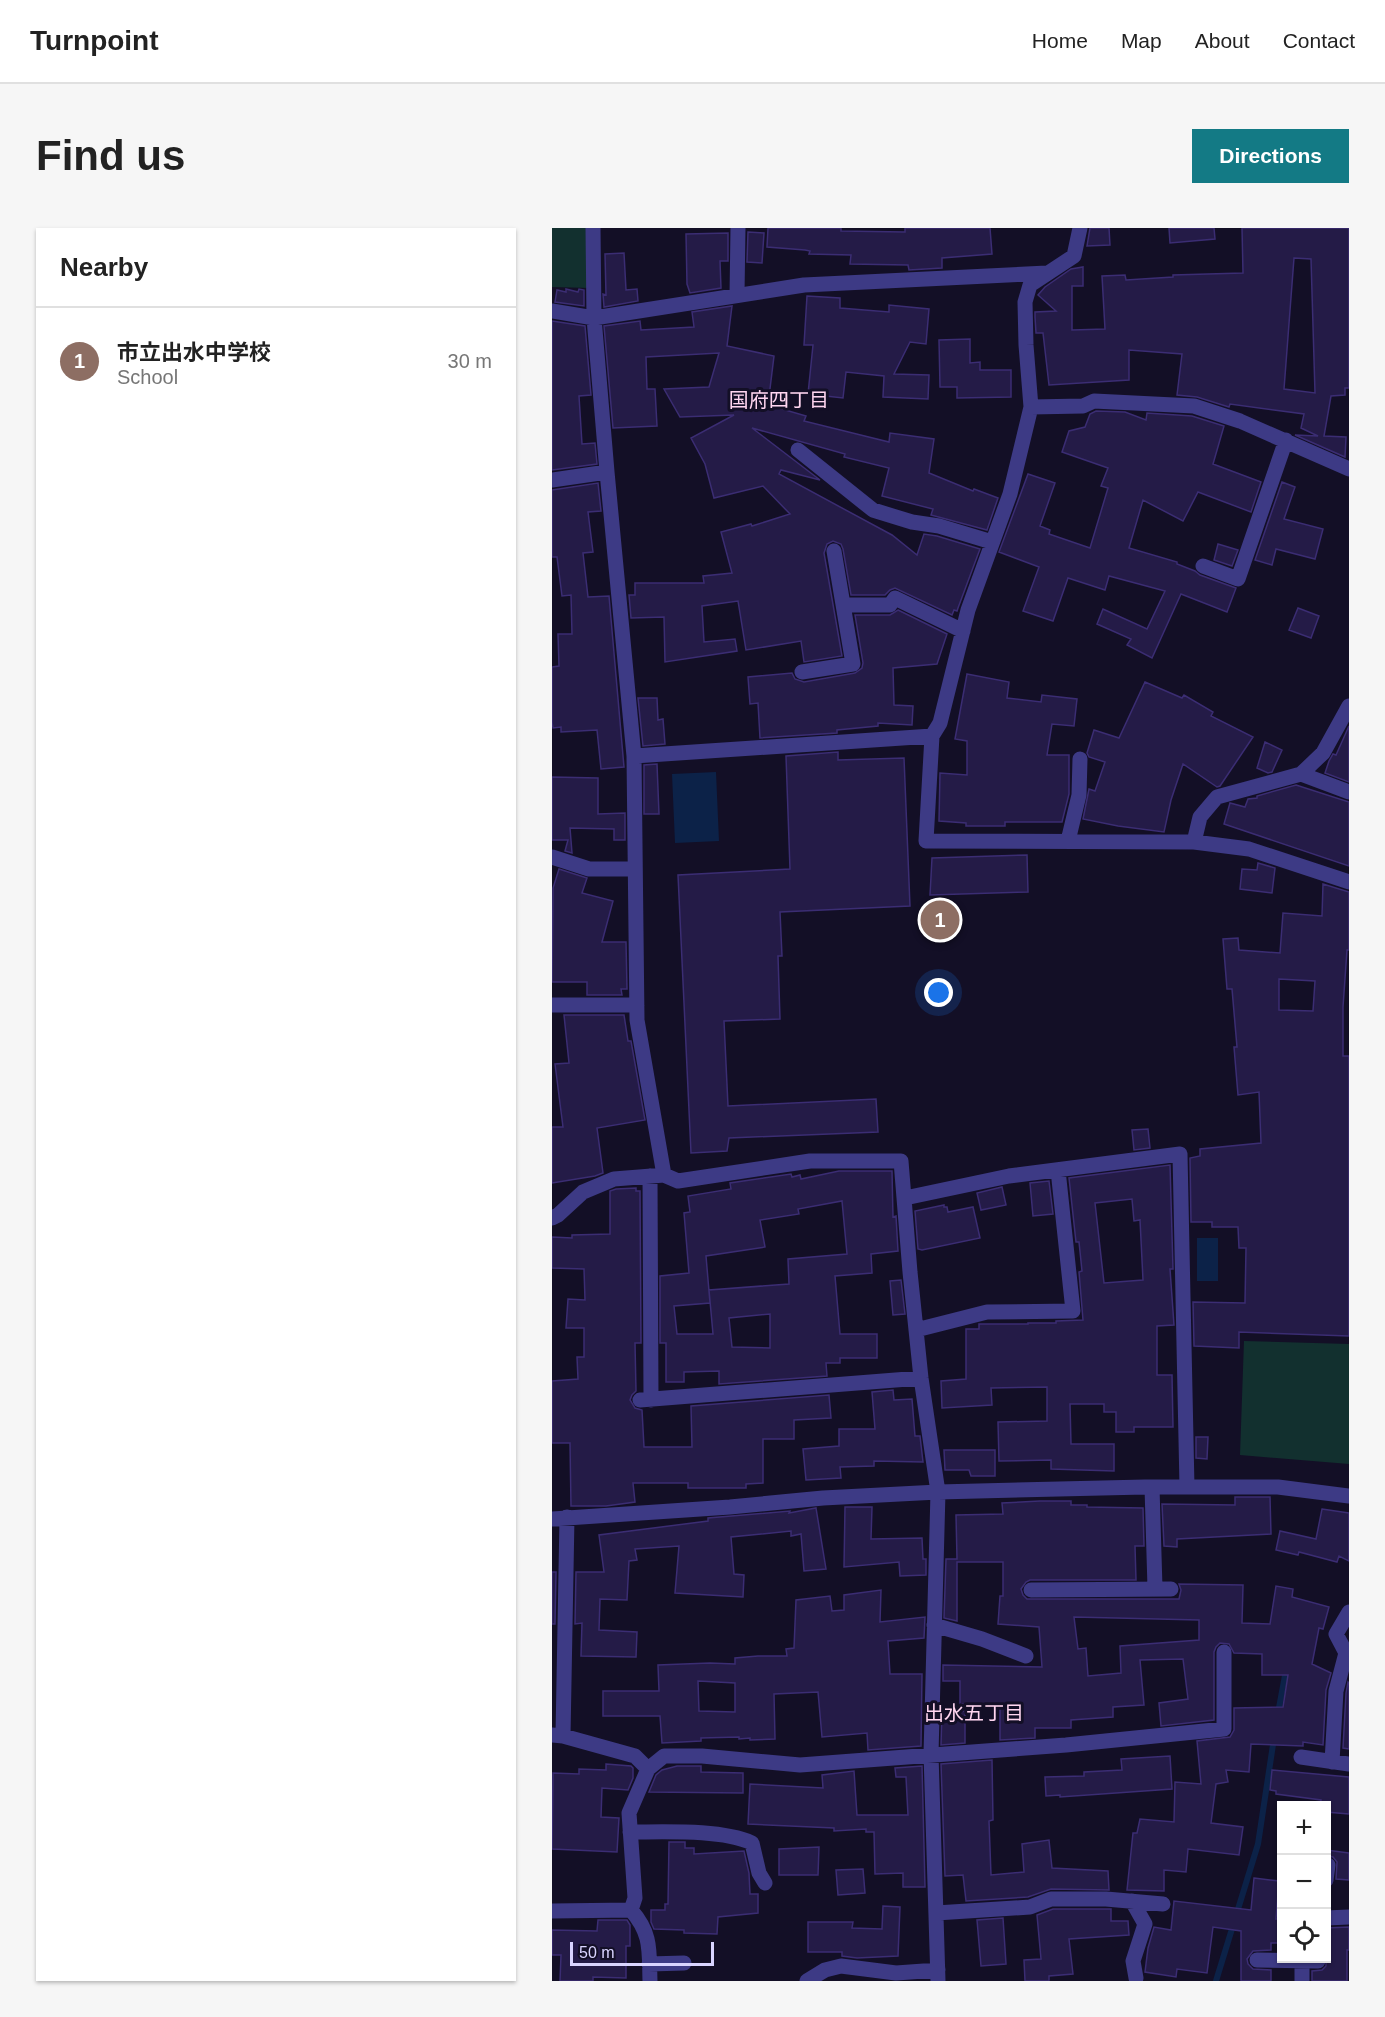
<!DOCTYPE html>
<html lang="en">
<head>
<meta charset="utf-8">
<style>
	:root { --surface:#fff; --page:#f6f6f6; --text:#222; --muted:#767676; --line:#e0e0e0; --accent:#137a85 }
	body { margin:0; font-family:Helvetica,"Noto Sans JP",sans-serif; background:var(--page); color:var(--text) }
	.controls { position:absolute; right:18px; bottom:18px; display:grid; overflow:hidden; border-radius:0px; box-shadow:0 2px 4px #0004 }
	.controls button { width:54px; height:54px; display:grid; place-items:center; padding:0; border:0; border-bottom:2px solid var(--line); background:var(--surface); color:var(--text); font:30px sans-serif }
	.scale { position:absolute; left:18px; bottom:15px; width:144px; box-sizing:border-box; padding-left:6px; border:3px solid #d9d4ff; border-top:0; font-size:16px; line-height:21px; white-space:nowrap; color:#d9d4ff; -webkit-text-stroke:4px #130f26; paint-order:stroke }
	.you { position:absolute; left:387px; top:765px; width:21px; height:21px; margin:-15px; border:4px solid #fff; border-radius:50%; background:#1a73e8; box-shadow:0 0 0 9px #1a73e833 }
	.badge { display:grid; place-items:center; width:39px; height:39px; border-radius:50%; background:var(--accent); color:#fff; font-size:20px; font-weight:700 }
	.pin { position:absolute; translate:-50% -50%; border:3px solid #fff; box-shadow:0 2px 6px #0006 }
	.list { margin:0; padding:0; list-style:none }
	h2 { display:flex; justify-content:space-between; align-items:center; height:78px; margin:0; padding:0 24px; font-size:26px }
	h2 small { font-size:20px; font-weight:400; color:var(--muted) }
	.list li { display:grid; grid-template-columns:39px 1fr auto; gap:18px; align-items:center; box-sizing:border-box; height:108px; padding:0 24px; border-top:2px solid var(--line) }
	.list b { display:block; font-size:22px; white-space:nowrap }
	.list p { margin:0; font-size:20px; white-space:nowrap; color:var(--muted) }
	.list em { font-size:20px; font-style:normal; color:var(--muted) }
	.icon { flex:none; width:33px; height:33px; fill:none; stroke:currentColor; stroke-width:2; stroke-linecap:round; stroke-linejoin:round }
	.map { position:relative; flex:none; width:797px; height:1753px; overflow:hidden; border-radius:0px }
	header { display:flex; align-items:center; gap:36px; box-sizing:border-box; height:84px; padding:0 30px; background:var(--surface); border-bottom:2px solid var(--line) }
	header strong { font-size:28px }
	nav { display:flex; gap:33px; margin-inline-start:auto; font-size:21px }
	.intro { display:flex; align-items:center; justify-content:space-between; box-sizing:border-box; height:144px; padding:0 36px }
	h1 { margin:0; font-size:42px }
	.button { padding:15px 27px; border-radius:0px; background:var(--accent); color:#fff; font-size:21px; font-weight:700 }
	main { display:flex; gap:36px; padding:0 36px }
	aside { flex:1; background:var(--surface); border-radius:0px; box-shadow:0 2px 4px #0004 }
	.map>svg:first-child { display:block }
</style>
</head>
<body>
<header>
<strong>Turnpoint</strong>
<nav><a>Home</a><a>Map</a><a>About</a><a>Contact</a></nav>
</header>
<div class="intro"><h1>Find us</h1><a class="button">Directions</a></div>
<main>
<aside>
<h2>Nearby<small></small></h2>
<ul class="list">
<li><span class="badge" style="background:#8d6e63">1</span><div><b>市立出水中学校</b><p>School</p></div><em>30 m</em></li>
</ul>
</aside>
<div class="map">
<svg width="797" height="1753" viewBox="0 0 797 1753">
	<rect width="100%" height="100%" fill="#130f26"/>
	<path fill="#12302f" d="M0 0H38L39 60 0 59Z
		M692 1113 797 1116V1236L688 1227Z"/>
	<path fill="#0c2248" d="M164 544 167 613 123 615 120 546Z
		M645 1010H666V1053H645Z"/>
	<g fill="none" stroke-linecap="round" stroke-linejoin="round">
		<path stroke="#0c2248" stroke-width="6" d="M726 1485 734 1442
			M664 1753 706 1616 722 1510"/>
	</g>
	<path fill="#241b47" stroke="#3b2d73" stroke-width="1.5" fill-rule="evenodd" d="M216 0H289V3L353 4V0H438L440 26 390 30V40L357 42 356 37 298 36 299 27 257 26 258 23 253 22 215 19Z
		M538 0H557L558 17 535 18Z
		M617 0H662L663 11 618 15Z
		M690 0H797V160H793V167L779 168 772 208 794 209 793 229 743 207 766 208 749 200 752 186 678 176 677 179 645 169 625 167 630 126 577 122V152L497 157 491 105H484L483 89V84L504 83 486 67 493 59 519 41 531 39V58H520V102L553 101 550 48 573 47 574 52 621 49V47L691 45ZM742 30 759 31 763 165 732 161Z
		M196 4 212 5 210 35 195 34Z
		M176 5V33H168L169 60 138 65 135 56 134 6Z
		M72 25 74 62 85 61 86 73 52 79 51 66 54 67 53 26Z
		M14 61 26 64 27 61 32 62V78L3 74 5 62 14 64Z
		M255 68 288 70V80L337 84V77L377 81 374 116 358 114 342 146 377 147 376 171 331 169 332 148 294 144 291 170 256 166 261 117H252Z
		M180 78 175 118 222 128 216 177 254 188 252 193 337 214 338 205 382 211 377 245 421 263 422 261 446 270 435 302 379 287 381 281 330 268 337 240 292 229 293 226 200 200 268 252 229 242 227 246 340 307 365 327 372 306 385 308 428 321 406 380 405 383 402 382 400 387 343 360 338 362 333 367H299L291 321 289 316 281 313 275 316 272 325 290 428 252 434 249 413 194 422 186 373 150 378 152 414 183 411 185 423 113 434 112 389 79 390 77 367H83V355H152L151 348 180 345 169 304 199 296 200 298 238 286 211 258 162 270 153 236 139 210 182 187 128 189 112 161 157 159 167 125 94 129 95 161H103L105 198 61 200 52 98 88 93 89 102 142 99 140 84Z
		M0 93 33 98 39 167 27 168 30 216 43 215 45 236 0 242Z
		M418 111V135L428 134V142H459V169L405 170V159H388L387 112Z
		M544 183 573 184 594 192 595 185 640 188 672 198 661 236 709 254 699 284 646 264 631 293 591 272 577 320 625 334V336L643 343 648 347 684 360 675 384 629 366 600 430 575 417 579 411 545 396 551 381 595 401 613 363 557 348 553 362 516 350 501 393 471 383 487 339 447 324 476 246 503 255 488 298 498 302 497 306 538 320 556 260 549 258 556 240 510 224 517 203 533 199 538 186Z
		M730 254 743 259 732 291 771 301 763 331 724 321 720 337 703 332Z
		M46 255 49 283 36 284 41 324 31 325 36 369 57 368 72 539 49 541 45 502 9 504V499L1 500 0 494V439L7 438 6 406H20L19 367 10 368 5 329H0V262Z
		M666 316 686 322 680 338 662 332Z
		M746 380 767 388 759 410 737 402Z
		M346 382 395 406 385 436 341 440 342 477 361 478 360 497 326 495V498L285 502V505L208 510 206 475 198 476 196 449 240 445 243 451 252 454 303 445 310 440 311 435 303 387H338Z
		M415 446 457 454 455 470 489 474 490 467 525 471 522 498 500 496 495 527H517V566L510 594H453V598H414V595L387 593 388 545 415 547V513L403 511Z
		M593 454 630 470 632 467 661 484 659 488 701 509 668 558 665 559 631 536 619 572 612 604 566 598 531 591 537 561 543 563 553 534 537 529 535 525 542 502 567 510Z
		M86 470H105L106 492 111 491 113 516 91 518Z
		M797 498V554L773 545 777 533 781 526 784 527Z
		M713 514 730 522 720 544 716 545 705 540Z
		M286 524V532L352 530 358 678 228 684 230 728H226L228 791 172 793 176 878 324 871 326 904 177 910 175 923 139 925 126 647 238 641 234 528Z
		M105 536 107 586H92V537Z
		M0 549 46 550V586L73 585V612H62V601L18 600 20 625 13 623 16 612H0Z
		M744 557 797 574V638L672 596 678 575 693 579 696 571 705 570V568Z
		M475 627 476 664 378 667 380 630Z
		M706 635 723 640 720 665 688 661 690 641 705 642Z
		M7 641 35 650 30 665 61 673 50 714H74L75 761H69L70 767H35V754H0L1 660Z
		M771 656 797 664V722H795L791 779V828H797V1108L687 1104V1120L642 1118 641 1074 693 1075 694 1020H687L686 999H660V994H639L638 930 648 928V921L709 915 707 864 686 867 682 819H685L680 761H675L671 711 686 710 687 722 728 725 731 685 770 688ZM727 751 763 753 761 783 727 782Z
		M12 787H72L76 813H79L93 892 45 900 51 945 43 948 0 955V899H11L3 836 17 835Z
		M596 901 598 920 582 922 580 902Z
		M618 937 621 1041H618L622 1097 605 1098V1147H620L621 1199H582V1204H564V1184H552V1176H518L519 1216H562V1243L499 1241V1232L447 1233 446 1194 495 1193V1159L439 1160 440 1177 390 1180 389 1153 414 1151V1101H427V1096H476V1095H504V1093L531 1092 527 1044 530 1043 527 1014H524L517 950ZM580 971 582 993 588 992 591 1052 552 1055 543 975Z
		M287 943H340L341 989 344 988 346 1023 319 1026 320 1045 283 1048 288 1106H325V1130H288V1135H274L275 1148 167 1156V1143L132 1144V1154H114V1115H108V1048L137 1045 132 985 138 984 136 968 179 961 178 955 239 946 240 949 248 947 249 951ZM290 973 295 1026 236 1031 237 1056 157 1062 161 1106H125L122 1078 158 1075 154 1028 213 1019 208 992 247 986 246 981ZM218 1086V1120L180 1119 177 1090Z
		M497 953 501 986 481 988 478 955Z
		M450 959 454 977 429 982 425 965Z
		M84 960V963H88L89 1115H83L84 1163 80 1167 78 1172 83 1180 90 1182 92 1219H140L139 1178 277 1167 279 1190 242 1192V1211H211V1255L194 1256V1260H136V1255H81L83 1274 54 1278H19L18 1215H0V1153L26 1151 25 1129H32V1100H14L16 1071 33 1072 32 1041 0 1040V1009L20 1010V1007L58 1006V963L64 961Z
		M392 977V979H395L396 984 421 979 428 1010 370 1022 366 1021 363 983Z
		M349 1052 353 1086 341 1087 338 1053Z
		M341 1162 342 1172 360 1171 363 1208H368L371 1234 322 1233V1238L288 1239 289 1250 254 1252 251 1221 287 1218V1201H323L320 1164Z
		M644 1209H656L655 1231 644 1230Z
		M392 1222H443V1248H419L417 1242H393Z
		M683 1269H718L719 1306 625 1311V1319L612 1318 610 1276 683 1277Z
		M488 1273H519V1277H535V1279L591 1280 592 1318H583L584 1352H478L474 1354 469 1361 471 1367 475 1371H627L629 1362 627 1356 691 1357 690 1395 718 1396 724 1358 741 1361 740 1369 777 1379 771 1401 767 1400 760 1436 779 1445 774 1462 771 1517 751 1514V1518L699 1516 697 1544 674 1542 676 1554 664 1556 659 1595 691 1599 687 1627 636 1621 634 1644 612 1642V1663L575 1662 581 1605H585L588 1591 622 1594 623 1554 649 1556 645 1513 678 1509 682 1502V1480L731 1479 736 1447H710V1426L682 1425 677 1416 668 1415 664 1419 662 1424V1492L609 1498 607 1475 636 1471 631 1431 588 1432 592 1477 561 1479V1489L519 1492V1500H483V1510L448 1512V1476H408V1453H391V1437L490 1439 487 1399 446 1396 448 1368H451V1334H405V1393L392 1390 394 1331H405L404 1287 451 1286 450 1275ZM522 1389 647 1392V1412L568 1418 569 1445 536 1448 534 1420 526 1421Z
		M293 1279H320L319 1311 370 1310 371 1331H374V1347L348 1348 347 1334 292 1339Z
		M264 1280 274 1341 252 1343 249 1306 239 1308V1303L179 1309 182 1346 192 1347 191 1369 123 1365 127 1318 83 1321 85 1332 77 1333 75 1372 48 1371 47 1402 85 1404 84 1429 29 1428 30 1395 23 1396 24 1344H52L47 1307 156 1293V1290L238 1283 237 1285Z
		M770 1281 797 1285V1333L787 1328 785 1334 747 1324 746 1327 724 1322 728 1303 764 1311Z
		M0 1344H4L3 1396H0Z
		M329 1362 328 1394 373 1389 372 1410 336 1413 338 1446H370L369 1518 316 1522 315 1505 270 1509 266 1464 222 1466 223 1511 198 1512V1510L187 1511V1509L149 1510V1513L110 1515 108 1488H51V1463H107L106 1437 158 1435 183 1436V1430L206 1428H235L234 1421 242 1420 244 1372 278 1368 280 1383 292 1382V1367ZM146 1453 183 1455V1484L147 1483Z
		M796 1454 797 1455V1521L791 1520 794 1465Z
		M390 1483H413V1515L389 1517Z
		M618 1528 620 1561 508 1569V1567L494 1568 493 1549 532 1548V1544L570 1542 569 1531Z
		M440 1532 441 1592 437 1593 439 1647 472 1644 470 1616 497 1612 500 1640 556 1643 557 1662 499 1661 476 1669 414 1673 411 1647 393 1648 389 1536Z
		M54 1536 79 1538 81 1540V1550L76 1562 50 1560 49 1589 67 1590 65 1624 0 1621 1 1545 27 1546V1541L54 1542Z
		M125 1538H149V1544L191 1545V1565L97 1564 104 1547 110 1542Z
		M370 1538 373 1659H351V1645L323 1646 322 1604H314V1601L282 1603V1600L196 1596 198 1556 271 1560 270 1547 302 1543 305 1587H356L354 1549H344L343 1540Z
		M720 1542 797 1549V1586L774 1584V1578H768L769 1572 724 1566V1563L718 1562Z
		M117 1614H133V1620H142V1626L192 1623 197 1645 198 1666H206V1685L166 1689 165 1706 132 1705V1702L102 1701 99 1694V1682H113V1676H116Z
		M267 1619 266 1647H227V1621Z
		M774 1622 797 1625V1652L784 1651 785 1634 781 1629 774 1628Z
		M311 1641 313 1665 286 1667 284 1642Z
		M702 1650 727 1653 724 1691H729V1715H719V1722L701 1723 695 1731 696 1736 701 1741 719 1742V1753H689V1703L661 1699 655 1745 625 1741 624 1749 593 1744 596 1720 602 1699 619 1702 622 1673 699 1682Z
		M331 1678 348 1679 346 1728 305 1730 290 1728V1724H256V1694H301L300 1700 330 1701Z
		M501 1681H559V1693H576L577 1707 517 1711 521 1746 497 1748V1753H473L472 1732 489 1731 485 1687Z
		M451 1690 454 1736 429 1738 425 1692Z
		M46 1692H75L78 1697V1718H74V1750L41 1749V1753H8L9 1727H0V1702L45 1703Z
		M797 1699V1722H795V1753H760V1743L770 1742 774 1738V1700Z"/>
	<g fill="none" stroke-linecap="round" stroke-linejoin="round">
		<path stroke="#3d3a85" stroke-width="15" d="M41 0 42 90 55 244 82 528 85 792 112 947
			M185 67 186 0
			M0 83 42 90 252 57 495 45
			M479 179 531 178 542 173 642 178 688 193 797 241
			M246 222 321 282 360 294 387 298 440 314
			M0 252 55 244
			M651 338 686 351 734 212
			M291 377H338L343 370 411 403
			M250 444 301 436 282 323
			M797 478 771 525 749 546 665 569 648 589 642 614 697 621 797 654
			M380 508 374 613 642 614
			M82 528 380 508 388 495 416 382 458 266 479 179 474 117 473 74 478 57 522 28 528 0
			M749 546 797 564
			M516 613 527 567 528 531
			M0 629 37 641H83
			M0 777H85
			M98 948 99 1172
			M353 970 457 948 628 926 635 1259
			M0 990 6 987 31 964 62 951 112 947 126 953 258 933H349L358 1044 369 1150 386 1264 379 1526 386 1753
			M364 1102 435 1084 521 1083 506 942
			M88 1172 369 1150
			M600 1259 603 1360
			M0 1291 178 1279 271 1270 386 1264 593 1259H726L797 1268
			M479 1362 619 1361
			M382 1397 430 1411 474 1428
			M0 1507 11 1508 83 1528 96 1541
			M11 1508 15 1289
			M749 1529 797 1536
			M780 1534 784 1463 794 1425 784 1406 797 1384
			M78 1604C113 1604 169 1601 200 1615L207 1645 213 1655
			M774 1652 776 1637
			M580 1673 593 1696 581 1733 584 1750
			M79 1682C100 1706 97 1723 98 1753
			M0 1683 79 1682 83 1670 77 1585 96 1541 112 1528H150L248 1537 514 1517 672 1501V1424
			M384 1685 478 1679 499 1671H554L611 1676
			M774 1690 797 1689
			M705 1732 766 1733
			M97 1736 132 1735
			M255 1753 273 1742 289 1738 344 1745 386 1742
			M750 1753V1732"/>
	</g>
	<g text-anchor="middle" stroke-width="6" stroke-linejoin="round" paint-order="stroke">
		<g font-size="20" fill="#ffd6f0" stroke="#130f26">
			<text x="227" y="179">国府四丁目</text>
			<text x="422" y="1492">出水五丁目</text>
		</g>
	</g>
</svg>
<div class="controls">
<button>+</button>
<button>−</button>
<button><svg class="icon" aria-label="locate" viewBox="0 0 24 24"><circle cx="12" cy="12" r="6"/><path d="M12 2v4M12 18v4M2 12h4M18 12h4"/></svg></button>
</div>
<div class="scale">50 m</div>
<div class="you"></div>
<div class="pin badge" style="left:388px;top:692px;background:#8d6e63">1</div>
</div>
</main>
</body>
</html>
